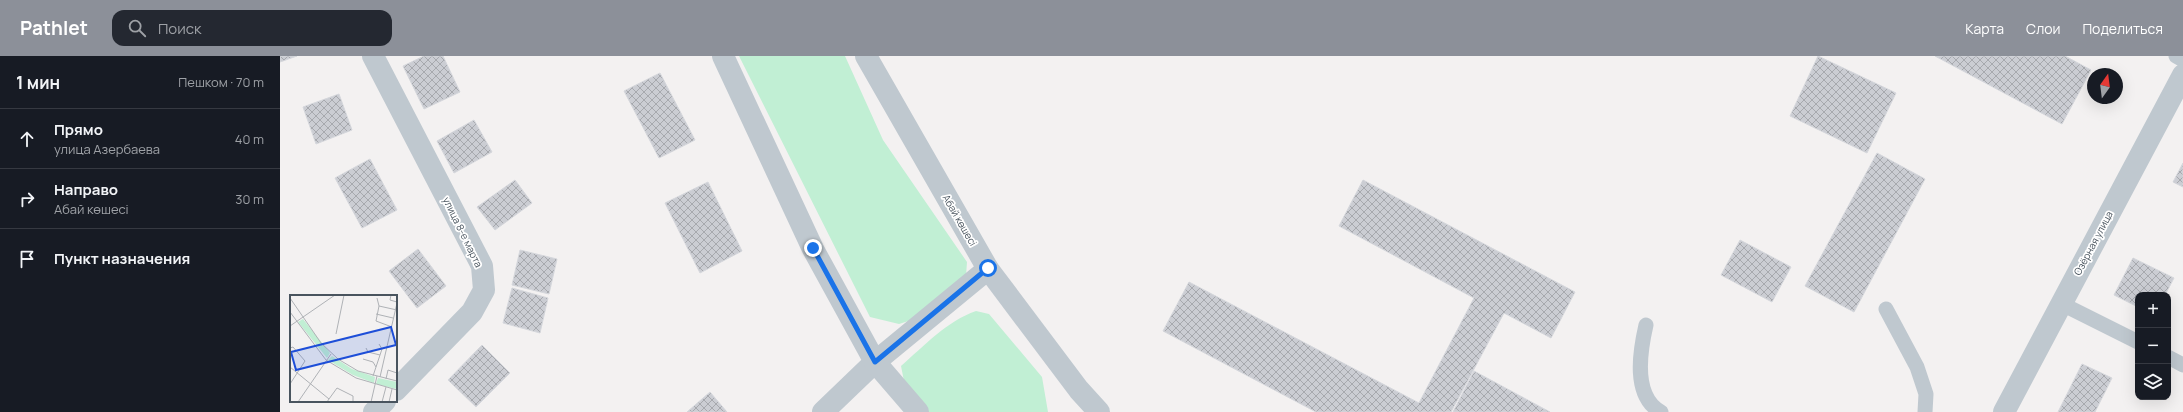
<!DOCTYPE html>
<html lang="ru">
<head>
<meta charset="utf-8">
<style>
	:root { --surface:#171b24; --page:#242831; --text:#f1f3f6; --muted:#9ea1a6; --line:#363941; --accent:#8c9099 }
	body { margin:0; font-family:Manrope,sans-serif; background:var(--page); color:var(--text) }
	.controls { position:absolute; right:12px; bottom:12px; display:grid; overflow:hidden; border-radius:8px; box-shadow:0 4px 16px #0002 }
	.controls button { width:36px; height:36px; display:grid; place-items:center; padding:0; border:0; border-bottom:1px solid var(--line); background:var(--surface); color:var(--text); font:20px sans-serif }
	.compass { position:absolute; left:1807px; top:12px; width:36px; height:36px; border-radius:50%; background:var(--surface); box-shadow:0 4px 16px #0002; rotate:14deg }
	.stop { position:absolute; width:12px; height:12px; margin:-9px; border:3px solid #1a73e8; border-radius:50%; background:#fff }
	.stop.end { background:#1a73e8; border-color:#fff; box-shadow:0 1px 4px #0008 }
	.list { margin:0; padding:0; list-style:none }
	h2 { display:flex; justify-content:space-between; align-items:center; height:52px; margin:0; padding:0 16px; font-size:17px }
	h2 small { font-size:13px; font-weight:400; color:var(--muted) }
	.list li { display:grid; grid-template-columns:26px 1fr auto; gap:12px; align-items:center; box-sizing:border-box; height:60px; padding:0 16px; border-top:1px solid var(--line) }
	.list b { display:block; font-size:15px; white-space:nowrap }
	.list p { margin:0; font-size:13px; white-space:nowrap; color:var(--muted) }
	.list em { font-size:13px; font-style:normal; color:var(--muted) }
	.icon { flex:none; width:22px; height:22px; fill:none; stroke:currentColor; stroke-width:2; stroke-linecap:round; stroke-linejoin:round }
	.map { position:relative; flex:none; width:1903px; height:356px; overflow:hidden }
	header { display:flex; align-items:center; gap:24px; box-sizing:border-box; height:56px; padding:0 20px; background:var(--accent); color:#fff }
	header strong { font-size:19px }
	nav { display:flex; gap:22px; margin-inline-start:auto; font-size:14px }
	.search { width:280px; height:36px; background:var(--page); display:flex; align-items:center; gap:10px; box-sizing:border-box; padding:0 14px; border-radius:12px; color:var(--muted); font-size:15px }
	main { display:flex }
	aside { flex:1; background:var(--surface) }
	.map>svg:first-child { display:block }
</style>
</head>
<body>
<header>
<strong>Pathlet</strong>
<div class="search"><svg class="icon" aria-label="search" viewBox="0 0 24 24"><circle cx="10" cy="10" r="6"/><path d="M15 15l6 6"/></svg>Поиск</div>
<nav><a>Карта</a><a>Слои</a><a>Поделиться</a></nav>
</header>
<main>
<aside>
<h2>1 мин<small>Пешком · 70 m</small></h2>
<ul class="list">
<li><svg class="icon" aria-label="ahead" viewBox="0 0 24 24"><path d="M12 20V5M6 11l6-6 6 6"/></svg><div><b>Прямо</b><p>улица Азербаева</p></div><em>40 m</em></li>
<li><svg class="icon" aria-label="right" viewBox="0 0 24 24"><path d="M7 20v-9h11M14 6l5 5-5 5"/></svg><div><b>Направо</b><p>Абай көшесі</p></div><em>30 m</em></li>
<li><svg class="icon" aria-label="arrive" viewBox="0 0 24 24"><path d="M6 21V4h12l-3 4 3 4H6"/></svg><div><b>Пункт назначения</b></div></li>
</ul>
</aside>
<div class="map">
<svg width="1903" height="356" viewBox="0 0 1903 356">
	<defs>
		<pattern id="building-cross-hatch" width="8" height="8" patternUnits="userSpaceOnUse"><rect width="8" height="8" fill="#cbcdd3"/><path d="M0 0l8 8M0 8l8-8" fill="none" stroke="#a7a9ae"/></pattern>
	</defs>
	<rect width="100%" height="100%" fill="#f3f1f1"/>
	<path fill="#c1efd4" d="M459 0H565L603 84 687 206 686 220 641 261 619 268 590 261Z
		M696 255 709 258 762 321 768 356H646L626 335 621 310C644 290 667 265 696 255Z"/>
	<path fill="url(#building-cross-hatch)" stroke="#d5d7dc" d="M0 0H17L0 6Z
		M144 0H163L180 36 144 53 123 10Z
		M1538 0 1616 37 1587 97 1510 60Z
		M1655 0H1785L1811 14 1782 68Z
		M380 17 415 84 379 102 344 35Z
		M59 38 72 74 36 88 23 51Z
		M194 64 212 96 174 117 157 85Z
		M1597 97 1645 123 1574 256 1525 230Z
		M90 103 117 154 82 172 55 122Z
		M1903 107V131L1893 126Z
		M235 124 252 147 215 174 197 151Z
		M1083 124 1295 236 1271 282 1224 257 1171 356H1036L883 275 909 226 1139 347 1194 242 1059 170Z
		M428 126 462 195 420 217 385 147Z
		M1460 184 1511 211 1492 246 1441 219Z
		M138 193 166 230 137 252 109 215Z
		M240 194 277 203 269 238 232 229Z
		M1853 202 1894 222 1885 239H1858V251L1834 239Z
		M232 232 268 242 260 277 223 267Z
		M202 289 230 317 196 351 168 324Z
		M1802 308 1832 322 1815 356H1778Z
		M1194 315 1270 356H1173Z
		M430 336 447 356H407Z"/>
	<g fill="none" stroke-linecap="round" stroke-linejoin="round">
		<path stroke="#bfc8cf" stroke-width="15" d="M1896 0 1903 4
			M1780 247 1858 286
			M1606 253 1637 311 1646 338 1645 356
			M1366 269C1360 295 1352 340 1381 356
			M1888 301 1903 309"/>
		<path stroke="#bfc8cf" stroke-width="22" d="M93 0 202 210 204 234 192 256 116 334
			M94 356 105 345
			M543 356 595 306 708 213"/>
		<path stroke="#bfc8cf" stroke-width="22" d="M443 0 533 193 595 306 638 356
			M586 0 708 213 799 334 819 356
			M1724 356 1903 19"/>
	</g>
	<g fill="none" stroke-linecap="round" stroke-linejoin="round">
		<path stroke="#1a73e8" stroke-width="5" d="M533 192 595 306 708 212"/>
	</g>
	<g text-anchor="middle" stroke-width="3.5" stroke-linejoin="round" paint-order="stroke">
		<g font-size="10" fill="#49545e" stroke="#fff">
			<text transform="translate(680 164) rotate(60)" y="4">Абай көшесі</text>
			<text transform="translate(183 176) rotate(64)" y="4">улица 8-е марта</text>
			<text transform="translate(1813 187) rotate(-62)" y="4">Озёрная улица</text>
		</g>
	</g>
	<g transform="translate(10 239)">
		<rect width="107" height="107" fill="#f3f1f1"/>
		<path d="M13 24 40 58 37 63 8 27ZM42 61 62 74 85 82 84 88 63 80 38 65ZM88 83 107 87V94L86 89Z" fill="#c1efd4"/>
		<path fill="none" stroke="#afb2b6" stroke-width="1" d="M101 0 100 5 107 7M0 3 31 48 48 64 68 76 107 86M87 3 89 11 107 15M89 11 86 26 102 32M0 17 36 65 66 83 107 95M86 19 103 23M0 31 45 0M46 39 54 0M0 53 3 52 15 66 0 89M76 53 78 57 90 60M73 64 83 67 86 72M0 72 39 104 37 107M83 81 92 54 89 49M90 82 107 8M96 84 98 75 107 78M39 104 47 93 63 101V107M8 107 41 59M81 107 87 81M92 107 96 92M99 107 102 94"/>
		<path fill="#1d4ed8" fill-opacity="0.15" stroke="#1d4ed8" stroke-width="2" d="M101 32 106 50 6 75 1 57Z"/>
		<rect width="107" height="107" fill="none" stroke="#49545e" stroke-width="2"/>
	</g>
</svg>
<div class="controls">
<button>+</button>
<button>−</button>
<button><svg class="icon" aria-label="layers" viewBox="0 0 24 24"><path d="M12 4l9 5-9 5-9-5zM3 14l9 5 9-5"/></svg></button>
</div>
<svg class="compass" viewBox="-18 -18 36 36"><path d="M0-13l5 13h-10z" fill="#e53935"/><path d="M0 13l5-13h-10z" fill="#9ea1a6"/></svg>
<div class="stop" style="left:708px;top:212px"></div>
<div class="stop end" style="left:533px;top:192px"></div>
</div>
</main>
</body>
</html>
